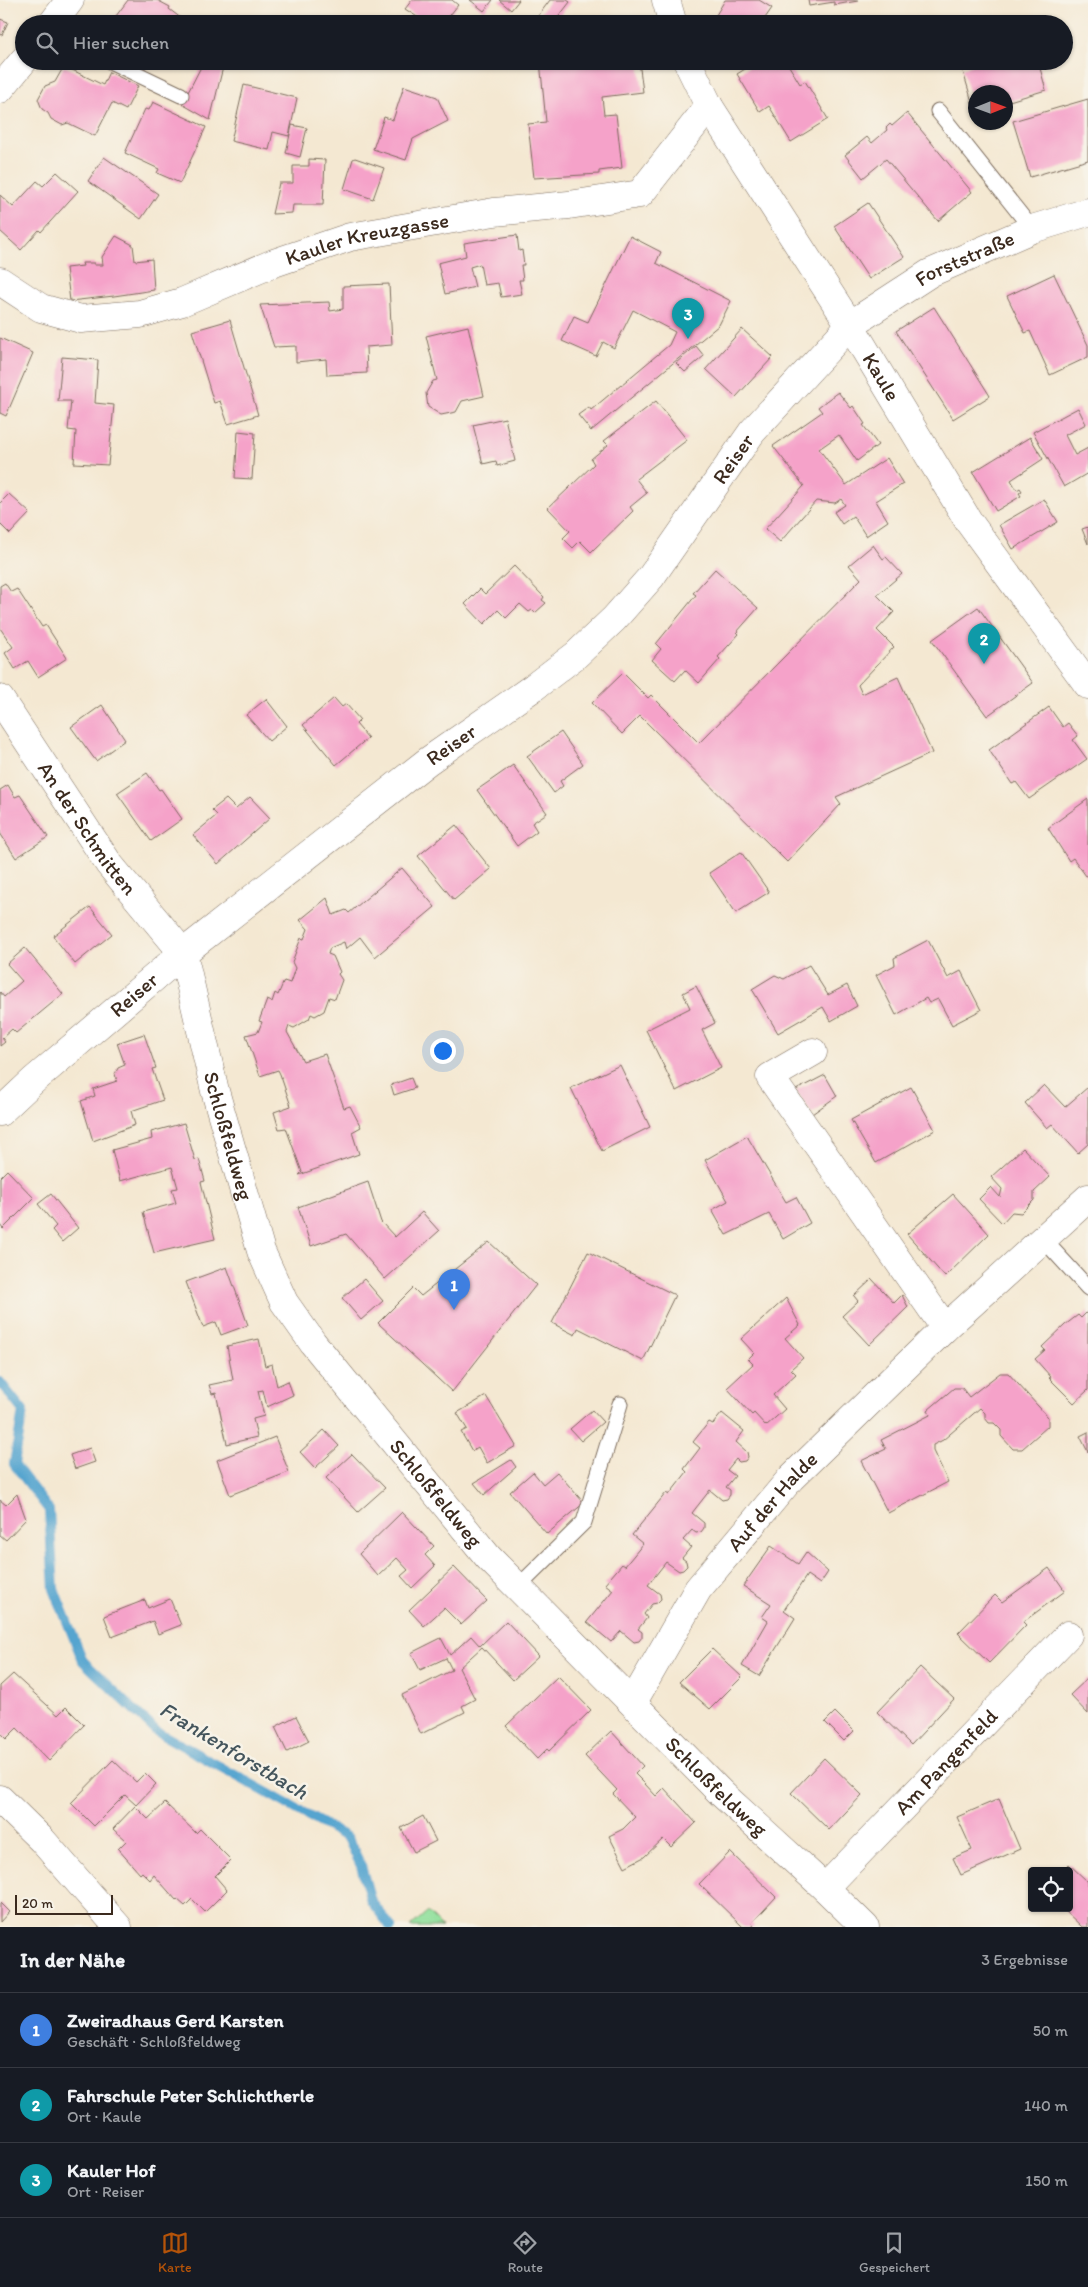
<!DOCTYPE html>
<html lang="de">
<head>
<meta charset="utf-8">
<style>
	:root { --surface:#171b24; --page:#20242c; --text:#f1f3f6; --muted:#9ea1a6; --line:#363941; --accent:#b45309 }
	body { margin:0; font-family:Itim,sans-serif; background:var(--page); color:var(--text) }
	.controls { position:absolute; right:15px; bottom:15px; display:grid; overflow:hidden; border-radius:5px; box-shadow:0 1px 4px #0004 }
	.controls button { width:45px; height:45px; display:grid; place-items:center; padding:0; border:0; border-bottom:1px solid var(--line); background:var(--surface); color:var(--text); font:25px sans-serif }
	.compass { position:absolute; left:968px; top:85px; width:45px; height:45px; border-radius:50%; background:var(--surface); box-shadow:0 1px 4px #0004; rotate:89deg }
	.scale { position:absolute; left:15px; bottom:12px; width:98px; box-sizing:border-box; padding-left:5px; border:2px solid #3b2a1e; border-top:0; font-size:14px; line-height:18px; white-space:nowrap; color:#3b2a1e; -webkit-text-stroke:4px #f7f3e8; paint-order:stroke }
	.you { position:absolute; left:442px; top:1050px; width:18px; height:18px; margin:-12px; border:4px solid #fff; border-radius:50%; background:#1a73e8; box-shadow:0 0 0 8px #1a73e833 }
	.badge { display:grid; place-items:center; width:32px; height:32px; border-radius:50%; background:var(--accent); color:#fff; font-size:16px; font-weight:700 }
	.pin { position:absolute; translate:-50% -41px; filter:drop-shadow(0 1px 2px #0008) }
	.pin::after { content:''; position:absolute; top:26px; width:18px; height:15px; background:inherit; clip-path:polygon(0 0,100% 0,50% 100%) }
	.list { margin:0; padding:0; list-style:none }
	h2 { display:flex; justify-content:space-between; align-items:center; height:65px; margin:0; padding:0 20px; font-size:21px }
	h2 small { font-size:16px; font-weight:400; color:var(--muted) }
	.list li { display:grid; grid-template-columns:32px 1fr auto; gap:15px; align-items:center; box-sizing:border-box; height:75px; padding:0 20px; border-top:1px solid var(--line) }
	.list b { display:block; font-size:19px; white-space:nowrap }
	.list p { margin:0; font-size:16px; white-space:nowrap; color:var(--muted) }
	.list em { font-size:16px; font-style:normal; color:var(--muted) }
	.icon { flex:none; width:28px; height:28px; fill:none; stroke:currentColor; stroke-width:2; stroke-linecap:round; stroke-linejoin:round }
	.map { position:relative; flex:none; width:1088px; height:1927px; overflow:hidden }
	.search { position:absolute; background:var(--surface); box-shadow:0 1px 4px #0004; left:15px; right:15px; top:15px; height:55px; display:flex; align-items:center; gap:12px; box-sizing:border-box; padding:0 18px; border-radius:28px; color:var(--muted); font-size:19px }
	.sheet { height:290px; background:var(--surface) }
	nav { display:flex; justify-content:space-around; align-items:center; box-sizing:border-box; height:70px; border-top:1px solid var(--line); background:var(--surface); font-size:14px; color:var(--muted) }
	nav a { display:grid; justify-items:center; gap:2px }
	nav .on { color:var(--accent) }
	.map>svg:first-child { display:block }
</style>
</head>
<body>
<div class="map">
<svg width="1088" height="1927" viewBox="0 0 1088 1927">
	<rect width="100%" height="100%" fill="#f7f3e8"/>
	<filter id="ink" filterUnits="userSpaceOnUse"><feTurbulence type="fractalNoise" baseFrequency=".02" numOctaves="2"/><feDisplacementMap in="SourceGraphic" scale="10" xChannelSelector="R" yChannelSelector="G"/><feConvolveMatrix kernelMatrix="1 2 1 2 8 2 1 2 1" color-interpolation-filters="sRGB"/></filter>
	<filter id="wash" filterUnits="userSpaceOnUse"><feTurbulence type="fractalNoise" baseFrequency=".0096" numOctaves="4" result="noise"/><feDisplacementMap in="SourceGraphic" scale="20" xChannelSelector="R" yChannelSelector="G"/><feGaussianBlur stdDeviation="1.12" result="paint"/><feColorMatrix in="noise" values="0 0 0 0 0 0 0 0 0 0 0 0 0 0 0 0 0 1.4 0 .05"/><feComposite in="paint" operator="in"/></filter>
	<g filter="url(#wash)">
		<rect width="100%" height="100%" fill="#f4e8d2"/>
		<path fill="#93e09d" stroke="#67855e" d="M427 1912 442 1927H410Z"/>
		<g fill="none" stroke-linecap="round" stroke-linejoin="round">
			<path stroke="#55a4cf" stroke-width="10" d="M0 1382 23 1411 14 1464 49 1510 54 1589 83 1661 156 1731 348 1838 361 1866 371 1901 391 1927"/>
		</g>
		<g id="blocks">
			<path fill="#f5a2c9" d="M128 0H157L170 7 169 9 182 19 179 24H110Z
				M412 0H452L458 5 443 24H428L405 9Z
				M470 0H493L484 11Z
				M499 0H519L511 10Z
				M550 0H567L570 2 553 24H549L538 16Z
				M725 0H759L772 8 761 24H730L716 15Z
				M808 0H858V1L834 5V2L809 6Z
				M0 19 8 22 2 35 0 34Z
				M129 61H150L143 71Z
				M204 61H212L223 67 210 120 182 104Z
				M540 61H639L643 92 602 97 604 115 616 114 622 168 599 171V174L534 178 528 124 546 122Z
				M758 61H786L800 84 805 81 828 119 791 142 769 106 760 112 737 74Z
				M985 61H1038L1046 90 1006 102V92H976L975 112 962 68Z
				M64 66 103 85 109 72 138 86 126 110 112 103 95 136 68 123 62 125 51 119 48 113 42 109 38 99 45 86 55 82Z
				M244 85 297 98 289 136 273 132 269 150 231 141Z
				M404 86 437 97 448 121 413 139 406 160 373 149 384 117 393 120Z
				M1088 99V160L1030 177 1013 121Z
				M153 102 206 127 180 183 157 173 159 169 125 153 145 109 149 110Z
				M907 113 972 192 938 221 886 159 863 178 845 155 867 137 872 143 887 130 886 128 890 124 892 126Z
				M292 125 307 128 300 157 286 153Z
				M104 157 158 194 141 219 88 181Z
				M355 158 384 168 373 199 344 189 353 159Z
				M309 159 325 160 323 205H293L292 213 272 214 279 183H293V166H309Z
				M57 172 78 191 41 232 39 230 21 250 0 231V195L13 207 37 181 43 186Z
				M868 203 904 257 869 279 834 226Z
				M517 235 519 251 522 250 524 265H521L523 280H519L522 294 501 297 498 283 484 285 480 264 470 267 475 287 445 294 438 263 466 256 464 243Z
				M116 236 133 245 135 261 152 259 154 290 114 296 70 301 66 268 83 266 82 263H94V265H103L102 257Z
				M630 236 661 252 656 263 731 301 719 325 591 431 578 415 589 407 591 410 669 345 675 332 633 310 614 348 603 342 596 356 562 341 574 316 588 322Z
				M1054 274 1088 345V357L1050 375 1030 331 1025 333 1007 296Z
				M389 284 392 345 366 347 367 373 327 375 326 359 296 362V346L274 347 260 305 329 302 330 311 343 309V286Z
				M934 307 990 396 953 419 896 331Z
				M230 320 258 415 228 424 220 401 214 403 192 331Z
				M468 326 484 396 462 401 456 412 441 415 428 407 426 393 433 381 437 380 426 336Z
				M742 329 773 357 736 397 706 369Z
				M0 338 33 353 6 416 0 413Z
				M696 346 704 356 685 372 676 363Z
				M62 357 98 360 95 403 114 405 108 465 74 463 76 431 68 430 71 401H58Z
				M838 392 851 408 853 406 865 424 863 425 878 445 857 461 839 435 819 449 846 485 887 458 903 484 876 501 888 521 866 536 853 516 842 524 834 512 845 505 841 499 835 503 816 501 780 542 765 529 804 486 773 446 822 412 818 407Z
				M656 401 687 440 636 479 647 493 630 507 633 511 591 552 580 541 573 548 563 538 570 531 548 508 594 464 591 459 608 445 604 441Z
				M1078 408 1086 424 1065 435 1075 455 1088 448V473L1064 487 1033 432Z
				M505 418 515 461 497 466 496 461 483 464 473 425Z
				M238 431 255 433 252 479 235 478Z
				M1030 437 1043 459 1011 480 1017 490 1020 488 1022 491 1019 493 1021 496 996 511 973 472Z
				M9 494 30 513 10 534 0 524V503Z
				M1044 499 1058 522 1013 549 999 525Z
				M1088 527V544L1082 529Z
				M873 545 883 559 886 557 902 574 877 595 894 612 877 630 894 647 858 685 862 694 898 677 932 753 836 797 841 804 787 862 640 716 622 734 592 703 623 673 648 698 651 695 699 743 861 579 849 565Z
				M514 566 544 597 542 600 546 603 535 613 532 610 529 612 520 604 506 618 498 610 484 624 465 604 480 589 485 594Z
				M715 569 758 608 737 632 739 634 718 657 720 659 699 683 685 670 675 681 652 660 661 649 656 644 696 595 693 593Z
				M5 583 11 592 17 589 42 627 46 625 67 658 38 677 28 661 15 669 5 653 13 647 0 628V586Z
				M978 607 1033 683 987 716 932 640Z
				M334 698 342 707 346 704 360 720 356 724 368 738 336 765 303 725Z
				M266 699 287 726 269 741 246 715Z
				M102 705 125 740 96 761 71 727Z
				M1049 707 1063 727 1068 723 1078 736 1073 740 1087 759 1029 799 1016 782 1012 784 989 750Z
				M561 732 583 764 560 781 563 786 554 793 527 756Z
				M513 765 547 813 532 823 537 831 517 846 477 790Z
				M147 773 159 790 161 789 182 819 151 841 117 793Z
				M8 785 15 797 20 795 48 837 16 858 0 833V790Z
				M250 797 270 818 218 864 193 835 217 815 212 810 226 799 236 809Z
				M1088 799V875L1086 876 1073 858 1069 861 1048 828Z
				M456 825 491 869 454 900 418 856Z
				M741 852 769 892 736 913 709 873Z
				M402 868 435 907 375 957 360 937 346 949 344 942 330 948 328 954 333 956 340 972 338 974 342 980 335 999 329 997 324 1011 315 1016 311 1014 309 1019 294 1028 289 1026 287 1032 303 1061 325 1054 344 1108 350 1106 361 1127 352 1132 359 1154 299 1175 302 1172 286 1128 279 1129 274 1112 291 1106 280 1074 278 1070 260 1076 246 1035 258 1032 262 1022 259 1021 267 1000 272 1002 275 993 278 995 284 981 290 983 295 968 292 962 301 938 304 939 308 929 300 920 327 898 333 915 346 910 349 913Z
				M90 907 112 934 75 964 53 936Z
				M928 940 948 978 961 971 981 1010 952 1025 938 999 929 1003 926 998 896 1015 876 975 895 965 894 958Z
				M25 948 63 994 16 1033 12 1029 2 1038 5 1042 0 1046V992L4 997 22 981 7 964Z
				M809 965 828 995 847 985 857 1006 831 1021 823 1007 778 1033 752 989 775 975 784 979Z
				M696 986 715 1023 702 1030 721 1068 676 1091 646 1030 690 1008 683 993Z
				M144 1034 156 1068 152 1069 163 1100 131 1111 135 1125 93 1141 81 1101 95 1096 93 1089 117 1081 115 1074 118 1068 125 1065 117 1043Z
				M620 1065 650 1127 602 1151 571 1088Z
				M825 1075 837 1096 812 1114 796 1090Z
				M411 1078 415 1088 394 1095 391 1085Z
				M1044 1085 1065 1107 1088 1087V1144L1078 1153 1052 1124 1047 1128 1025 1103Z
				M911 1087 935 1130 876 1163 851 1120Z
				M184 1123 195 1160 199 1159 205 1181 201 1182 215 1239 154 1253 143 1212 176 1203 172 1189 178 1188 172 1167 120 1181 112 1150 152 1139 151 1132Z
				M747 1136 786 1202 796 1197 810 1223 783 1239 769 1214 726 1235 712 1210 728 1201 705 1160Z
				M1023 1148 1050 1177 1034 1192V1200L1021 1213 1012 1212 1002 1223 979 1199 991 1187 1000 1197 1002 1189 991 1177Z
				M7 1170 34 1198 3 1229 0 1225V1177Z
				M368 1182 381 1222 395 1237 422 1212 439 1231 385 1279 346 1234 311 1246 298 1207Z
				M51 1194 78 1228 62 1242 52 1230 56 1226 38 1204Z
				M953 1194 989 1234 945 1277 907 1234Z
				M489 1242 536 1285 452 1392 378 1323 413 1288 421 1296Z
				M588 1252 675 1295 643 1361 578 1328 575 1335 552 1323Z
				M227 1267 248 1325 221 1335 216 1322 203 1327 186 1282Z
				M364 1279 383 1301 361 1320 342 1298Z
				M872 1279 894 1303 902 1295 908 1307 869 1345 842 1316 858 1301 854 1296Z
				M786 1298 800 1325 785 1338 803 1358 791 1369 796 1374 773 1395 785 1409 766 1426 754 1413 752 1415 727 1388 753 1364 748 1359 754 1353 741 1339Z
				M1088 1311V1390L1074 1403 1049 1378 1051 1377 1035 1359 1045 1350 1042 1347 1065 1325 1078 1315 1081 1318Z
				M259 1339 265 1366 272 1364 277 1386 288 1381 293 1395 267 1407 263 1390 258 1391 264 1416 253 1419 257 1437 227 1444 216 1393 212 1394 209 1385 233 1380 227 1346Z
				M1000 1373H1008L1048 1417V1426L1022 1449H1013L1001 1436V1430L994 1423H989L985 1418V1413L980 1408 943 1440 933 1445V1451L948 1482 888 1513 861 1461 886 1449 881 1440 930 1415 928 1410 954 1388H962L969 1397Z
				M486 1396 516 1446 487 1463 478 1447 472 1451 461 1432 467 1429 457 1413Z
				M592 1410 603 1422 581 1441 570 1429Z
				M722 1413 744 1431 736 1442 747 1452 748 1457 745 1461 739 1462 736 1459 727 1470 735 1476 726 1487 730 1490V1495L727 1499 722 1500 710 1490 692 1513 704 1523V1528L701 1532 696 1533 692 1530 683 1540 691 1547 682 1558 686 1561 687 1566 683 1570 679 1571 666 1562 648 1585 660 1594 661 1599 657 1603 652 1604 644 1614 647 1618 638 1629 642 1632V1637L639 1641 634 1642 621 1631 611 1642 587 1622 613 1590 605 1584 622 1564 625 1566 643 1544 632 1535 666 1493 669 1495 687 1472 684 1469 700 1448 693 1442 709 1422 713 1424Z
				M324 1430 339 1446 315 1468 300 1452Z
				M1088 1432V1452L1080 1436Z
				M275 1437 289 1472 230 1495 217 1460Z
				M90 1448 95 1462 75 1469 70 1455Z
				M352 1454 385 1488 358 1512 326 1478Z
				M511 1460 516 1467 484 1495 474 1483Z
				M533 1472 543 1484 557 1472 584 1503 547 1534 510 1492Z
				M17 1494 26 1519 6 1540 0 1535V1500L6 1505Z
				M402 1512 434 1546 425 1555 435 1566 412 1588 401 1576 408 1570 397 1558 378 1576 359 1554Z
				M771 1546 798 1564 806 1552 828 1572 820 1584 807 1575 784 1610 795 1618 759 1676 742 1666 768 1621 762 1617 771 1604 743 1586Z
				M454 1567 487 1601 461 1625 444 1608 424 1626 409 1610Z
				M1049 1568 1065 1591 1023 1622 1026 1625 989 1663 958 1633 995 1595 1002 1602Z
				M170 1599 181 1625 158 1634 153 1621 112 1637 104 1616 145 1600 148 1608Z
				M506 1621 539 1656 513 1680 482 1647 459 1668 475 1699 462 1706 465 1712 421 1734 402 1695 452 1670 446 1658 420 1670 411 1653 441 1638 450 1655 471 1636 480 1646Z
				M712 1649 742 1677 710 1709 679 1682Z
				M920 1667 954 1699 911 1745 877 1712Z
				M13 1674 58 1715 66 1707 84 1725 49 1761 17 1728 6 1739 0 1733V1686Z
				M558 1676 591 1710 549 1751 547 1749 537 1759 506 1726Z
				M1088 1678V1714L1070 1695Z
				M835 1712 854 1731 844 1741 825 1722Z
				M296 1716 309 1741 287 1752 275 1727Z
				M611 1731 643 1766 635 1774 645 1784 656 1796 664 1788 696 1823 671 1847 663 1839 644 1857 625 1867 609 1836 623 1829 635 1817 613 1794 617 1790 585 1756Z
				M824 1758 862 1795 829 1830 791 1793Z
				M113 1760 136 1782 145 1773 156 1784 136 1805 125 1795 94 1826 71 1803Z
				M999 1799 1020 1849 961 1875 953 1858 972 1850 957 1817Z
				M165 1803 196 1833 200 1829 231 1860 215 1876 227 1890 205 1912 192 1899 185 1906 177 1899 176 1900 154 1875 150 1880 142 1872 140 1874 118 1849 126 1841 113 1829 135 1806 148 1819Z
				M423 1816 436 1841 414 1852 401 1828Z
				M730 1852 776 1897 752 1923 754 1927H743L699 1884Z
				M1069 1864 1088 1882V1927H1082L1062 1908H1069V1871H1062Z
				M0 1903 9 1912 0 1922Z"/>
		</g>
	</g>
	<g filter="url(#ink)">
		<use href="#blocks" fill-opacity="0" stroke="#7c6c5d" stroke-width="1"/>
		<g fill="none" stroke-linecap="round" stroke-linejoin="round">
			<defs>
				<path id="service" d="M110 61 181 95
					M938 111 1032 229
					M1043 1239 1088 1288
					M518 1587 584 1522 620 1404"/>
				<g id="minor">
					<path d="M666 0 673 24"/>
					<path d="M52 24 70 0"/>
					<path id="s1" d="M687 61 709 106 850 325 969 522 1088 685"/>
					<path d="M0 89 24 60"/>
					<path id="s2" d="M0 281 41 308 81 319 140 314 182 302 274 263 350 237 494 212 569 205 640 194 709 106"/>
					<path id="s3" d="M0 699 109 864 183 953 215 1091 261 1251 284 1302 313 1343 488 1557 722 1794 825 1888 865 1927"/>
					<path d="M813 1052 770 1077 945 1328"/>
					<path id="s4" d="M0 1112 33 1081 183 953 428 761 534 687 576 655 614 619 651 577 752 432 850 325 930 273 1032 229 1088 212"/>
					<path id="s5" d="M633 1702 698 1589 791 1478 945 1328 1088 1198"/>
					<path d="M0 1799 42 1840 118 1927"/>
					<path id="s6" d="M825 1888 1068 1635"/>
				</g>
			</defs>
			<use href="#service" stroke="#7c6c5d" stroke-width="17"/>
			<use href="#minor" stroke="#7c6c5d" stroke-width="29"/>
			<use href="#service" stroke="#fff" stroke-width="15"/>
			<use href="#minor" stroke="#fff" stroke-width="28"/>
		</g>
	</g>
	<g text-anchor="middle" stroke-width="5" stroke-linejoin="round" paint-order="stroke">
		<g font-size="21" fill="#3b2a1e" stroke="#f7f3e8">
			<text dy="7" stroke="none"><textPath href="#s2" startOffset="390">Kauler Kreuzgasse</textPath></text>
			<text dy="7" stroke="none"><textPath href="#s4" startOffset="1299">Forststraße</textPath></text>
			<text dy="7" stroke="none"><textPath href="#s1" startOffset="371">Kaule</textPath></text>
			<text dy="7" stroke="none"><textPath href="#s4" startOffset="988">Reiser</textPath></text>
			<text dy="7" stroke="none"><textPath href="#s4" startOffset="582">Reiser</textPath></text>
			<text dy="7" stroke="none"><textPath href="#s3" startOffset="156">An der Schmitten</textPath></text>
			<text dy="7" stroke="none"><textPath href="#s4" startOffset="178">Reiser</textPath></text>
			<text dy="7" stroke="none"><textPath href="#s3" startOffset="502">Schloßfeldweg</textPath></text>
			<text dy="7" stroke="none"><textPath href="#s3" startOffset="922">Schloßfeldweg</textPath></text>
			<text dy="7" stroke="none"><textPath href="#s5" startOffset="245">Auf der Halde</textPath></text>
			<text dy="7" stroke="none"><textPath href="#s6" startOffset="175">Am Pangenfeld</textPath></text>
			<text dy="7" stroke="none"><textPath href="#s3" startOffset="1328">Schloßfeldweg</textPath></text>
		</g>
		<g font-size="22" font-style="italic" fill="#44555c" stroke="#f7f3e8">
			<text transform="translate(234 1750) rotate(31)" y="8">Frankenforstbach</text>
		</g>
	</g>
</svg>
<div class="controls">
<button><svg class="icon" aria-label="locate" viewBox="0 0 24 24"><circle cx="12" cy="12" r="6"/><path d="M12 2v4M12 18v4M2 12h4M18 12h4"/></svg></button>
</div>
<svg class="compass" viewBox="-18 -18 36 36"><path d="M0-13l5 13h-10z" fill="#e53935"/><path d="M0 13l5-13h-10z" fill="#9ea1a6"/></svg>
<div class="scale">20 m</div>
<div class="you"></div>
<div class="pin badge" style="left:454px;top:1310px;background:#3f7fe0">1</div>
<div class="pin badge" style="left:984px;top:664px;background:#0f9aa8">2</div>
<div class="pin badge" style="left:688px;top:339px;background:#0f9aa8">3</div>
<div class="search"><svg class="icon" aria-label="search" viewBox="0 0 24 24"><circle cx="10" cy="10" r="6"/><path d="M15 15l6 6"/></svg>Hier suchen</div>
</div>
<section class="sheet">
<h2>In der Nähe<small>3 Ergebnisse</small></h2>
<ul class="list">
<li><span class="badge" style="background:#3f7fe0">1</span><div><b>Zweiradhaus Gerd Karsten</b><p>Geschäft · Schloßfeldweg</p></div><em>50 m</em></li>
<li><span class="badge" style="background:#0f9aa8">2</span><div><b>Fahrschule Peter Schlichtherle</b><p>Ort · Kaule</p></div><em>140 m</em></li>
<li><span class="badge" style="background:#0f9aa8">3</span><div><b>Kauler Hof</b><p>Ort · Reiser</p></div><em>150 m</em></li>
</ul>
</section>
<nav>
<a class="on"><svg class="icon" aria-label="map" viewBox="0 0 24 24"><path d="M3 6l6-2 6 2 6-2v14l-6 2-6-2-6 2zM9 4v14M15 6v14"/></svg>Karte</a>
<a><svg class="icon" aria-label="directions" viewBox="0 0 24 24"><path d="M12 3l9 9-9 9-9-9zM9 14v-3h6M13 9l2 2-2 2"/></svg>Route</a>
<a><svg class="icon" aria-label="saved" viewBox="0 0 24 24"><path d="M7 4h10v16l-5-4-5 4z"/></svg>Gespeichert</a>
</nav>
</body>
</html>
